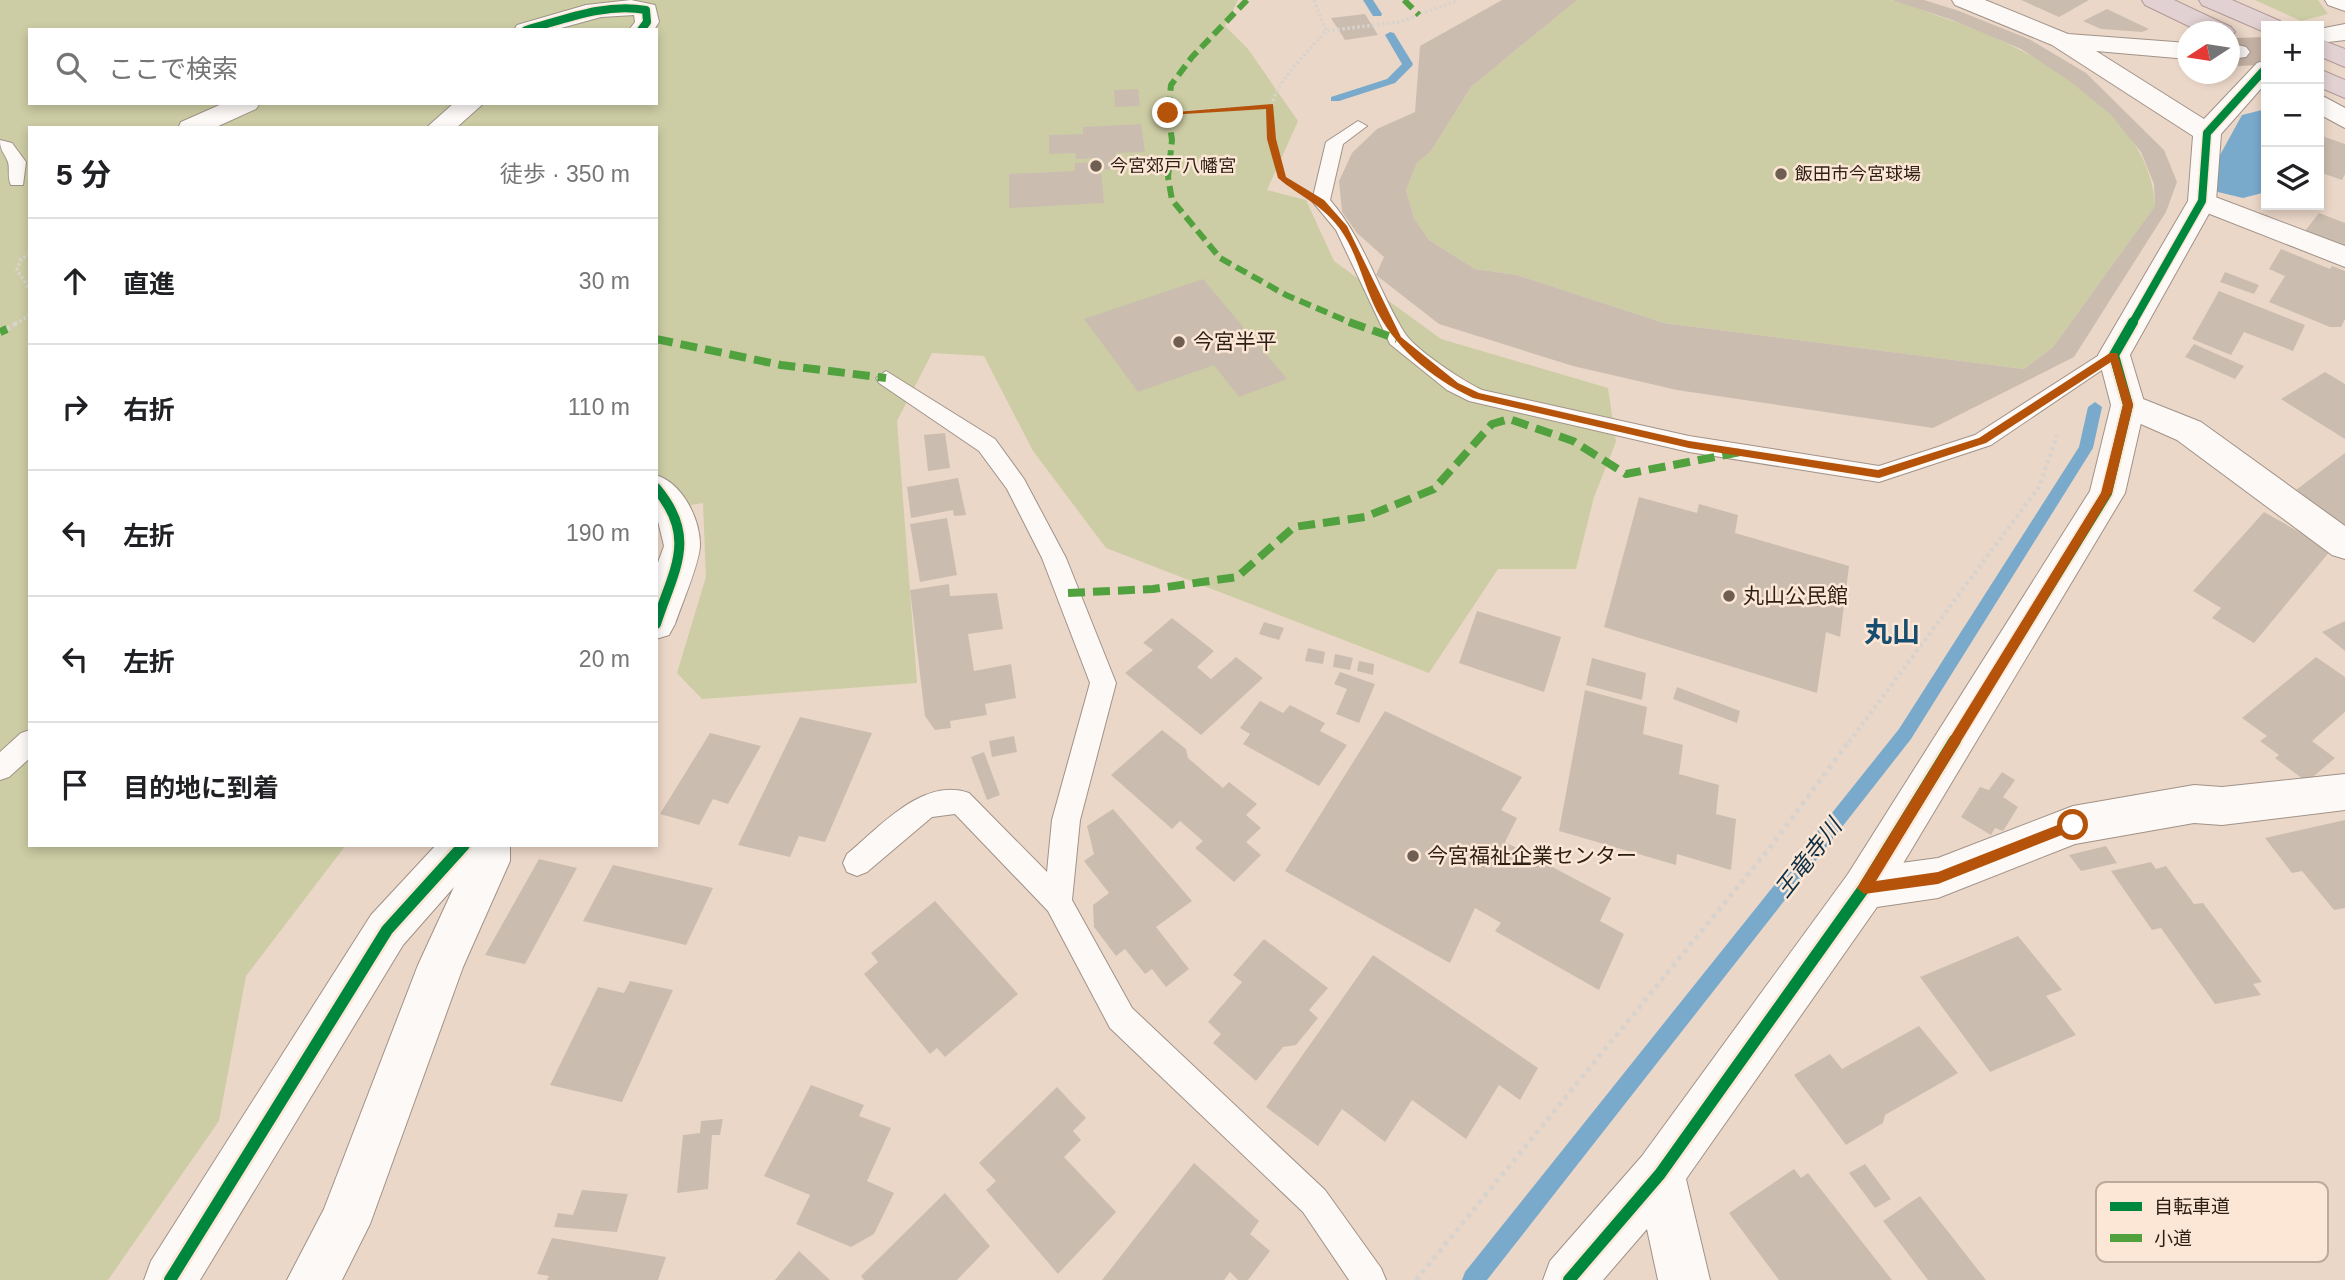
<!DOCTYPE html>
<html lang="ja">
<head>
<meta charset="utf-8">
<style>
	:root { --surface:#fff; --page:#f2f2f2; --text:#202124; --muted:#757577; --line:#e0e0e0 }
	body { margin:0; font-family:Helvetica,"Noto Sans JP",sans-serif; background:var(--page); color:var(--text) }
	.controls { position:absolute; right:21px; top:21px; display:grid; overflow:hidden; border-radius:0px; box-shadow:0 4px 10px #0003 }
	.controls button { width:63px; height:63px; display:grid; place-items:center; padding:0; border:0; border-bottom:2px solid var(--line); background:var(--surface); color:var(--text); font:35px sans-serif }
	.compass { position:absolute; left:2177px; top:21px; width:63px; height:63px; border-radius:50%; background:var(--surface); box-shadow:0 4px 10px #0003; rotate:258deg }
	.stop { position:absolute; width:21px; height:21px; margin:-16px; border:5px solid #b45309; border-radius:50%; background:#fff }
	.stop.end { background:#b45309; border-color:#fff; box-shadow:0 2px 7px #0008 }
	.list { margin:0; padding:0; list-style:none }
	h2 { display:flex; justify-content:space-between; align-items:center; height:91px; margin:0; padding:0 28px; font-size:30px }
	h2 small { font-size:23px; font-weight:400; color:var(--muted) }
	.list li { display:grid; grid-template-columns:46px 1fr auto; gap:21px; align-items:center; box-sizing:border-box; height:126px; padding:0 28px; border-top:2px solid var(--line) }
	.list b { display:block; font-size:26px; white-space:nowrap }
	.list em { font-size:23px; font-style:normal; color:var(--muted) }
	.icon { flex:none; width:38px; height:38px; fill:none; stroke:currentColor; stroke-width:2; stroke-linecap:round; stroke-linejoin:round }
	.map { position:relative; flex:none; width:2345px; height:1280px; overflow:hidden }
	.search { position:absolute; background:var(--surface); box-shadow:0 4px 10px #0003; left:28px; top:28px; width:630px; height:77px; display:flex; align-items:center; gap:18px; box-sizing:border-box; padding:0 24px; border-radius:0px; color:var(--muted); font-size:26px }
	.panel { position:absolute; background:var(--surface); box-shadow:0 4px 10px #0003; left:28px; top:126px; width:630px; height:721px; border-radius:0px }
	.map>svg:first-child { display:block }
</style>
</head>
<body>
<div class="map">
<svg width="2345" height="1280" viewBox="0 0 2345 1280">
	<rect width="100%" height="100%" fill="#ebd7c8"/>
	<path fill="#cccda4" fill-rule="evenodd" d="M0 0H1238L1225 26 1248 49 1298 121 1267 190 1306 200 1334 261 1441 339 1608 388 1616 442 1594 497 1576 569H1498L1429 673 1106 548 1033 451 984 356 932 353 897 421 917 683 702 699 677 673 706 577 703 503 656 511V128H30V845H346L246 976 219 1121 108 1280H0ZM30 30H656V103H30Z
		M1577 0C1649 0 1722 0 1794 0 1825 0 1859 0 1890 0 1905 2 1921 10 1935 15 2018 41 2151 107 2155 206L2053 347 2024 369 1664 323 1517 275 1475 269 1429 240 1414 218 1406 190 1417 163 1431 151 1471 87Z
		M2255 0H2318L2328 14 2301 21Z"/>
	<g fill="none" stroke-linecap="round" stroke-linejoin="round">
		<path fill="#79aacc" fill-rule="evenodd" d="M1363 0H1373L1382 14 1381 16H1373Z
			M1390 32 1394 33 1413 64 1412 66 1395 83 1339 101H1331V97L1387 79 1402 64 1385 35Z
			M2095 402 2102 407 2093 448 1911 739 1487 1280H1462L1465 1272 1899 729 2079 447 2088 407Z"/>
		<path fill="#79aacc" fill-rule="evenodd" d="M2266 109V192L2243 198 2218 192 2208 177 2242 115Z"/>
	</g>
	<path fill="#cabdaf" d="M1502 0H1577L1471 87 1431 151 1417 163 1406 190 1414 218 1429 240 1475 269 1517 275 1664 323 2024 369 2053 347 2155 206 2154 184 2141 152 2111 115 2071 82 2021 49 1952 20 1892 0H1924L1959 11 2029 39 2086 73 2164 150 2177 182 2166 212 2074 357 1933 428 1677 390 1573 366 1439 324 1376 275 1384 257 1357 233 1342 212 1339 181 1352 153 1377 129 1415 112 1420 46Z
		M2021 0H2089L2059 17Z
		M2107 9 2149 29 2142 32 2101 29 2083 21Z
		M1365 14 1378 35 1345 40 1331 18Z
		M1138 89 1140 106 1115 107 1114 90Z
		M1141 124 1145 152 1116 153 1118 169 1101 170 1104 203 1009 208V174L1075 171V163L1097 162V158L1076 159 1075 153 1049 154V135L1083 134V127Z
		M2319 135 2345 144V174L2342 180 2319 172Z
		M2319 213 2345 223V247L2305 231Z
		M2281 249 2330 269 2332 266 2345 271V319L2341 327H2330L2269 302 2285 276 2269 269Z
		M2225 272 2259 285 2254 294 2220 282Z
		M1203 279 1287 379 1239 397 1214 365 1138 392 1084 319Z
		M2219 291 2305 325 2293 351 2244 332 2231 355 2192 339Z
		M2194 344 2244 366 2235 379 2185 357Z
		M2325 372 2345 384V439L2281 399Z
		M945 433 950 468 928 471 924 435Z
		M2345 453V525L2296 490Z
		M958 478 966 515 954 516 953 510 911 518 907 487Z
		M1639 497 1697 513 1699 504 1738 515 1735 533 1849 566 1840 637 1826 632 1817 693 1604 627Z
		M2264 512 2331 550 2254 643 2212 618 2221 608 2193 591Z
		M947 518 957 575 920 582 910 524Z
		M949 584 950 596 997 593 1003 629 968 634 974 671 1011 664 1016 698 985 704 987 715 950 721 951 728 935 730 925 716 910 590Z
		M1477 611 1561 637 1544 692 1459 663Z
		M1172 618 1214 651 1197 667 1211 679 1236 657 1263 678 1201 735 1125 673 1153 650 1143 643Z
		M2345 621V651L2322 632Z
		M1264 622 1284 628 1279 640 1259 634Z
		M1308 648 1325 652 1323 664 1305 661Z
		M1335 654 1353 658 1350 670 1333 667Z
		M2316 657 2345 677V712L2312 741 2335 758 2307 782 2275 758 2279 755 2260 741 2267 736 2242 718Z
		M1592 658 1646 673 1642 700 1586 685Z
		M1359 661 1374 664 1373 675 1357 671Z
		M1340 672 1375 684 1359 723 1336 714 1347 689 1334 684Z
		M1677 687 1740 711 1737 723 1673 699Z
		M1585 690 1647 707 1643 734 1683 745 1679 774 1719 785 1716 814 1736 819 1731 870 1677 854 1676 865 1559 831Z
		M1260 701 1283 713 1290 705 1325 723 1320 731 1347 745 1319 786 1243 744 1250 734 1240 728Z
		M1385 711 1522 777 1501 810 1517 818 1505 842 1611 898 1600 921 1624 934 1599 990 1495 931 1501 923 1475 908 1450 963 1285 871Z
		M800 717 872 733 825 842 799 836 790 857 738 845Z
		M1162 730 1186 749 1188 758 1223 788 1229 782 1257 804 1246 815 1261 828 1246 842 1261 855 1234 882 1195 848 1203 841 1180 821 1172 829 1111 775Z
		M710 733 761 746 728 804 713 799 699 825 660 814Z
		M1014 736 1017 752 992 757 989 741Z
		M984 752 1000 795 987 800 971 757Z
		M2002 772 2015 780 2003 797 2018 807 2003 831 1995 828 1991 835 1961 817 1980 787 1989 790Z
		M1113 809 1192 901 1156 927 1189 969 1166 987 1152 969 1145 974 1125 949 1116 956 1094 927 1093 905 1109 893 1084 861 1094 854 1087 826Z
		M2345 820V908L2334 910 2302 871 2292 873 2265 838Z
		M2106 846 2117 863 2081 871 2069 855Z
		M539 859 577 868 525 964 485 955Z
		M2151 862 2156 869 2166 866 2194 904 2203 903 2262 982 2253 984 2261 995 2215 1004 2161 928 2152 930 2111 871Z
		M613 865 713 888 686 945 583 921Z
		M935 901 1018 994 945 1057 937 1048 930 1054 864 974 878 962 871 953Z
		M2018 936 2062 990 2046 996 2076 1035 1990 1072 1920 977Z
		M1264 939 1328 988 1309 1010 1318 1018 1296 1045 1283 1047 1256 1081 1213 1043 1221 1034 1208 1022 1242 982 1233 975Z
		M1373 955 1538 1068 1520 1100 1499 1085 1466 1139 1412 1100 1385 1142 1342 1109 1318 1146 1266 1107Z
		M630 981 673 990 622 1102 550 1085 598 987 624 993Z
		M1919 1026 1958 1073 1885 1115 1883 1123 1846 1145 1794 1075 1830 1054 1842 1069Z
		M811 1085 864 1105 859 1116 891 1128 867 1181 894 1193 874 1234 851 1247 796 1224 810 1195 764 1176Z
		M1057 1087 1086 1118 1073 1131 1081 1140 1064 1157 1116 1212 1058 1274 986 1190 996 1181 979 1163Z
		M723 1119 720 1135H712L708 1189 677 1193 683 1135 700 1133 701 1121Z
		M1194 1163 1259 1221 1250 1234 1270 1251 1248 1280H1238L1230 1272 1224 1280H1102Z
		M1865 1164 1891 1199 1875 1208 1849 1173Z
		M1794 1169 1801 1178 1808 1173 1892 1280H1779L1729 1213Z
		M582 1190 628 1194 617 1232 554 1227 558 1213 573 1215Z
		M945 1193 990 1246 957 1280H864L861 1276Z
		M1920 1196 1986 1280H1928L1883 1221Z
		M552 1238 666 1257 658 1280H547L549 1276 537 1274Z
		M799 1251 830 1280H775Z"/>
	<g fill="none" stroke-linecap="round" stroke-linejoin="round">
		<path stroke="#c5b2a4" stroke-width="28" stroke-dasharray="28 14" stroke-linecap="butt" d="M2237 52 2266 51"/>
		<defs>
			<path id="service" d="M1358 121 1367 126 1343 144 1330 200C1365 241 1377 288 1404 332 1414 349 1463 381 1482 390L1689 436 1879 466 1975 435 2107 350H2121L2124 355 1991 445 1879 482 1689 452 1469 401 1447 390 1390 344 1336 230 1312 201 1326 142Z
				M0 140 12 143 26 162 23 185H11C7 177 10 169 8 162 4 152 0 151 0 140Z
				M886 371 995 439 1024 479 1066 558 1116 683 1080 820 1072 900 1132 1008 1325 1190 1381 1268 1386 1280H1349L1303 1212 1110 1028 1048 911 955 814 932 817 867 872 857 876 847 872 843 863 847 854C879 828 923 776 969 793L1047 872 1052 820 1090 683 1042 558 1007 489 979 451 879 383 876 378Z
				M30 730V758L9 777 0 780V752L21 733Z"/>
			<path id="minor" d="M631 0 655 5 659 22 654 30H629L635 22 634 15 601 17 554 30H514L517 25 586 5Z
				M2325 0H2345V11L2328 5Z
				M2319 94 2345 108V128L2319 114Z
				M224 103H260L256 109 214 128H178L181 122Z
				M454 103H484L456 128H426Z
				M2202 192 2345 246V267L2192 207 2188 201 2192 195Z
				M2128 393 2201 422 2345 526V559L2332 555 2177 440 2116 413 2111 405 2116 397Z
				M656 475C682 483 700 518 700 545 700 562 681 606 675 624L669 635 656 639V568L664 546 656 513Z
				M2345 774V810L2222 825 2194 823 2075 844 1938 898 1877 907 1686 1179 1710 1280H1658L1647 1229 1603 1280H1543L1550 1261 1642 1156 1848 874 1864 868 1938 858 2073 806 2194 785 2222 787Z
				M436 845H510V861L463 967 370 1224 342 1280H287L324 1209 418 965 454 887 403 945 200 1280H144L151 1261 371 915Z"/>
			<path id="tertiary" d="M1952 0H1985L2068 34 2188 43V59L2096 51 2204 119 2257 63 2266 60V83L2221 134 2216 201 2130 355 2145 405 2125 493 1880 902 1864 908 1848 902 1842 888 1848 874 2090 491 2111 405 2098 355 2188 201 2193 136 2052 45 1955 5Z
				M2345 24V40L2328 42 2319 39V29Z
				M2230 43 2246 47 2250 52 2246 57 2230 59Z"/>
			<path id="motorway" d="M2142 0H2174L2231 27 2235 32 2230 38V32H2201L2145 5Z
				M2199 0H2232L2280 21 2283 26H2266V32L2262 31 2202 5Z
				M2319 39 2345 49V67L2319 56Z
				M2319 69 2345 80V98L2319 87Z"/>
		</defs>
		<use href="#service" stroke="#a19287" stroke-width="2"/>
		<use href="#minor" stroke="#a19287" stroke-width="2"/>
		<use href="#tertiary" stroke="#a19287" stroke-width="2"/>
		<use href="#motorway" stroke="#b19996" stroke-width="2"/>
		<path stroke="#d9d3ce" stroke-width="3.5" stroke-dasharray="2.5 2.5" stroke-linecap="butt" d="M1314 0 1326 31
			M1168 113 1270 106
			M1288 181 1282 178C1258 95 1272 92 1326 31L1399 22 1459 0
			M30 254 21 259 17 270 30 290
			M15 324 30 315"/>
		<path stroke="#d9d3ce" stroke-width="4.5" stroke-dasharray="3.5 3.5" stroke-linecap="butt" d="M7 329 18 322
			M1849 742 2039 487 2057 435"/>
		<path stroke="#d9d3ce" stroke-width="5" stroke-dasharray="4.5 4.5" stroke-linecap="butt" d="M1416 1280 1772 845 1850 740"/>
		<use href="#service" fill="#fcf9f7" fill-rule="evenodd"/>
		<use href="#minor" fill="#fcf9f7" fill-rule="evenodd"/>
		<use href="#tertiary" fill="#fcf9f7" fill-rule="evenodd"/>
		<use href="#motorway" fill="#e2d1d3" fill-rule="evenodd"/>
		<path stroke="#51a23f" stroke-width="6" stroke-dasharray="12 6" stroke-linecap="butt" d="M1247 0 1192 57 1171 85 1168 113 1172 140 1168 177 1172 200 1220 258 1286 295 1354 324
			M1404 0 1419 15"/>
		<path stroke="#51a23f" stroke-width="8" stroke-dasharray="17 8" stroke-linecap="butt" d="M1349 322 1397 339
			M0 332 7 329
			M656 339 781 365 886 378
			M1068 593 1153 589 1237 577 1294 527 1365 517 1434 489 1492 424 1509 419 1573 441 1626 474 1741 452"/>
		<defs>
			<path id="cycleway-far2" d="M526 30C566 19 604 3 646 10L647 22 641 30
				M2132 324 2202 201 2207 133 2266 68"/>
			<path id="cycleway-far1" d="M656 488C698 538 674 569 656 624
				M1954 742 2107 493 2128 405 2114 355 2133 322"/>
			<path id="cycleway" d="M170 1280 387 930 464 845
				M1569 1280 1660 1174 1864 888 1955 740"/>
		</defs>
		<use href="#cycleway-far2" stroke="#fce6d5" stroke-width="11"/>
		<use href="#cycleway-far1" stroke="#fce6d5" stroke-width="14"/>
		<use href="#cycleway" stroke="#fce6d5" stroke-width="17"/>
		<use href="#cycleway-far2" stroke="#00873e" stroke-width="8"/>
		<use href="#cycleway-far1" stroke="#00873e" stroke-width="10"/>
		<use href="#cycleway" stroke="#00873e" stroke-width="12"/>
	</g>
	<path fill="#b45309" d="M1273 104 1276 139 1286 177 1324 200 1347 226 1401 337 1458 383 1479 393 1689 441 1878 470 1979 438 2110 353H2117L2133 405 2112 493 1876 881 1938 872 2073 819 2077 821V829L1938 884 1864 894 1857 888 2101 493 2123 405 2111 362 1986 443 1879 478 1689 448 1473 398C1431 378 1392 346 1373 303 1362 279 1356 251 1340 229 1323 205 1299 196 1278 178L1267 139 1266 109 1168 115 1164 113Z"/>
	<g fill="#6f5f53" stroke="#fce6d5" stroke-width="2.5">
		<circle cx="1096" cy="166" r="7"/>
		<circle cx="1781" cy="174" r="7"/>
		<circle cx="1179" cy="342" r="7"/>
		<circle cx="1729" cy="596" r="7"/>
		<circle cx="1413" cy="856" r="7"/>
	</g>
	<g text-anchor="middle" stroke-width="5" stroke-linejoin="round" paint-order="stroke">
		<g font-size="18" fill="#2c1f14" stroke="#fce6d5" text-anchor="start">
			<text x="1110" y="172">今宮郊戸八幡宮</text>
			<text x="1795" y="180">飯田市今宮球場</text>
		</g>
		<g font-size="21" fill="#2c1f14" stroke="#fce6d5" text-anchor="start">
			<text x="1193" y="349">今宮半平</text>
			<text x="1743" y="603">丸山公民館</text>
			<text x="1427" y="863">今宮福祉企業センター</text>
		</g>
		<g font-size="23" font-style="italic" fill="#0c2e45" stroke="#fce6d5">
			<text transform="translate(1808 858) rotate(-52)" y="8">王竜寺川</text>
		</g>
		<g font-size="28" font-weight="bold" fill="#174d6f" stroke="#fce6d5">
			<text x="1892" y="642">丸山</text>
		</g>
	</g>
	<rect x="2096" y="1182" width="232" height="80" rx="10" fill="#fce6d5" stroke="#beaa9b" stroke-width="2"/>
	<rect x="2110" y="1202" width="32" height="9" fill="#00873e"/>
	<rect x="2110" y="1234" width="32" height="8" fill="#51a23f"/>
	<g font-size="19" fill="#2c1f14">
		<text x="2154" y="1213">自転車道</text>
		<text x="2154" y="1245">小道</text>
	</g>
</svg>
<div class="controls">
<button>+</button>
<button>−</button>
<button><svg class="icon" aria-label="layers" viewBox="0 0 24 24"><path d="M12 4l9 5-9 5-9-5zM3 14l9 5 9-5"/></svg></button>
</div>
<svg class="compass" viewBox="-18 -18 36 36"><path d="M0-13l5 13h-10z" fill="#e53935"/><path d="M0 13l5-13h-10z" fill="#757577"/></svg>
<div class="stop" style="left:2073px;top:825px"></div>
<div class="stop end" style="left:1168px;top:113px"></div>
<div class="search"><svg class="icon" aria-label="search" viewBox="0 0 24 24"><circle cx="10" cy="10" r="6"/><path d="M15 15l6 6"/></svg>ここで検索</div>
<section class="panel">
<h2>5 分<small>徒歩 · 350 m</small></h2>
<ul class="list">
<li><svg class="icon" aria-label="ahead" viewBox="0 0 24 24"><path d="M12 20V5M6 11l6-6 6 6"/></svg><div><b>直進</b></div><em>30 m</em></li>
<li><svg class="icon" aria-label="right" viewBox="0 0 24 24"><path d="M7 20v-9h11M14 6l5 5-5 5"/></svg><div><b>右折</b></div><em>110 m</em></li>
<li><svg class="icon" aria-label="left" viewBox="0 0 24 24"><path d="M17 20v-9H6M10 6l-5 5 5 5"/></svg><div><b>左折</b></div><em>190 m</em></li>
<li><svg class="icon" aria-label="left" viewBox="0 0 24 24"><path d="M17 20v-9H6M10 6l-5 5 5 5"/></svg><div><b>左折</b></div><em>20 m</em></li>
<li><svg class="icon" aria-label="arrive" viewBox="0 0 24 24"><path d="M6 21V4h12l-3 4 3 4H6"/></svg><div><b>目的地に到着</b></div></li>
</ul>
</section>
</div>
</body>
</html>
